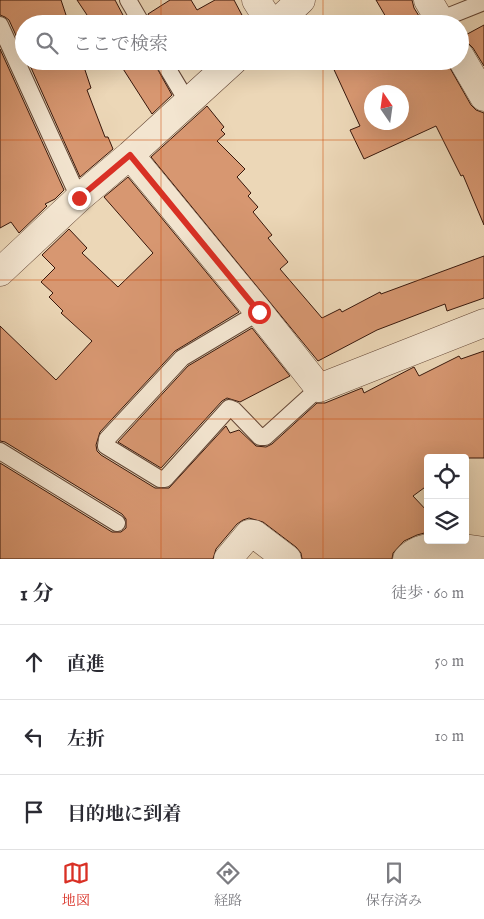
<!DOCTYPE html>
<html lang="ja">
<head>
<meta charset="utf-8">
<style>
	:root { --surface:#fff; --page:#f2f2f3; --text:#2b2b33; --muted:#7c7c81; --line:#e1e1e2; --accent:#d93025 }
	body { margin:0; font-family:"IM FELL English","Noto Serif JP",serif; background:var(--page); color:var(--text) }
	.controls { position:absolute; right:15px; bottom:15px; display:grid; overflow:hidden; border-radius:5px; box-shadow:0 5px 20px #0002 }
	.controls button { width:45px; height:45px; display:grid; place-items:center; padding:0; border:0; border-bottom:1px solid var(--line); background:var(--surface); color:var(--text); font:25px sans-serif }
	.compass { position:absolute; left:364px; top:85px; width:45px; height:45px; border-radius:50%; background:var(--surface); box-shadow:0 5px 20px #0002; rotate:347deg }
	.stop { position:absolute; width:15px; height:15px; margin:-11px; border:4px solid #d93025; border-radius:50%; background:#fff }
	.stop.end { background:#d93025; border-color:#fff; box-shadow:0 1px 5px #0008 }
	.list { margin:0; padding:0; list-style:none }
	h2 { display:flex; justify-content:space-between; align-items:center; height:65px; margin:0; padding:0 20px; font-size:21px }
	h2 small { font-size:16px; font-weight:400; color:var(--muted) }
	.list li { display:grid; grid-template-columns:32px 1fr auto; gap:15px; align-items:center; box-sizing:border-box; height:75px; padding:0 20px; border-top:1px solid var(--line) }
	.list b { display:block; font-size:19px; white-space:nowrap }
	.list em { font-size:16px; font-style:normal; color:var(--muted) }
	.icon { flex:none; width:28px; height:28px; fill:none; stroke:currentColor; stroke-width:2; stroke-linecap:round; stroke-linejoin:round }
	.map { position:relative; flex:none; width:484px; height:559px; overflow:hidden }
	.search { position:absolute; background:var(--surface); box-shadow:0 5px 20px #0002; left:15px; right:15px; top:15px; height:55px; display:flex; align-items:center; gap:12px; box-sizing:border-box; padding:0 18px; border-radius:28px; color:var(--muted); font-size:19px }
	.sheet { height:290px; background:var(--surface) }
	nav { display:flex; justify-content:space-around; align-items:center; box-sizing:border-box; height:70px; border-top:1px solid var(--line); background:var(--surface); font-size:14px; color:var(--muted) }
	nav a { display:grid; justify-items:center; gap:2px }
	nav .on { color:var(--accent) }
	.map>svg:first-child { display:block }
</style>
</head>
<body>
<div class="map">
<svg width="484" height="559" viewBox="0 0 484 559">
	<rect width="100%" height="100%" fill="#ecd7b7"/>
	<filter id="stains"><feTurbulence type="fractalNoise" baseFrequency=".004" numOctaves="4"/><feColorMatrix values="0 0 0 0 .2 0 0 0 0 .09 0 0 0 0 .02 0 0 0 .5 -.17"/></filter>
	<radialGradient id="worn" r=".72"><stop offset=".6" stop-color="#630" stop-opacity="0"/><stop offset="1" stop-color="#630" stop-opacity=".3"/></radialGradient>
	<path fill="#d79771" stroke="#38170b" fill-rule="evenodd" d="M0 0H61L69 24H24V53L9 20 5 17 0 15Z
		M77 0H115L124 17 112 24H93Z
		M170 0H191L197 10 215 0H234L243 17 231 24H152L148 14Z
		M376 0H412L414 8 424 24H390Z
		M484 25V66L473 48 468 43 460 40V38Z
		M0 49 64 190 55 199 45 204 47 206 19 233 11 222 0 228Z
		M28 61H82L91 88 87 90 105 137H108L113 149 80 177Z
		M118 61H153L172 95 152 114Z
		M330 61H446L471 105 476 110 484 113V225L463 175 461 176 436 126 364 159 350 130 360 126ZM372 92H402V122H372Z
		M207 106 224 127 221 130 225 134 217 141 245 169 237 177 251 193 248 196 258 207 253 212 272 235 268 238 288 262 280 269 322 318 340 309 342 312 380 292 381 294 484 256V298L447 311 445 304 377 330 318 361 151 157Z
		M128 177 239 312 175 351 100 432 96 445 97 451 101 455 155 488H169L226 426 230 433 239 430 256 446 266 447 272 444 317 403H325L362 388 364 393 414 367 419 376 459 356 461 359 484 351V458H428V485L413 496 428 512V532L417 535 404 541 393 553 392 559H302L301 553 296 547 263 522 249 518 243 520 237 524 216 549 213 559H0V463L112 532H121L126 528V519L122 514 5 442 0 441V326L56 380 92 341 61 313 63 311 49 297 53 293 41 282 55 268 42 255 69 229 87 248 82 253 118 287 153 253 104 197Z
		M252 328 290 376 240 402 227 398 222 401 161 468 118 442 188 366Z"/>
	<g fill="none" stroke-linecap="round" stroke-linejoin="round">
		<defs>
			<path id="lane" d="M128 0 142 24
				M439 20 484 2
				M0 25 79 198
				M163 61 187 101
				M259 312 182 358 107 439 106 446 160 479H165L229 408 234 410 260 437H265L319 388
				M0 451 117 523"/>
			<path id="street" d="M256 0 271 24
				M428 0 442 24
				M275 24 301 0
				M460 56 484 97
				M130 155 259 312 319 388 484 323
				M0 272 79 198 130 155 233 61
				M228 559 249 534H254L287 559
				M407 559C424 540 461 548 484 551"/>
		</defs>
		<use href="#lane" stroke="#654736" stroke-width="18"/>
		<use href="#street" stroke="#654736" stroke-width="29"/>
		<use href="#lane" stroke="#f3e5d0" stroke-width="16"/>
		<use href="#street" stroke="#f3e5d0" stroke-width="28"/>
	</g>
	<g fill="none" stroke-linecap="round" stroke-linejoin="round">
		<path stroke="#d93025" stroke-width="6" d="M79 198 130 155 259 312"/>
	</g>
	<path fill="none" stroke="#ce4f0c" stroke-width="1" stroke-opacity="0.55" d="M161 0V24M323 0V24M161 61V559M323 61V559M0 140H484M0 280H484M0 419H484"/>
	<rect width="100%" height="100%" filter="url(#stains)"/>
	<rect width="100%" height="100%" fill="url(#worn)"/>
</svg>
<div class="controls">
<button><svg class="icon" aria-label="locate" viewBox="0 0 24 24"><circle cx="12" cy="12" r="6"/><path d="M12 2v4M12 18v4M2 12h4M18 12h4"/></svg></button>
<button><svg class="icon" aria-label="layers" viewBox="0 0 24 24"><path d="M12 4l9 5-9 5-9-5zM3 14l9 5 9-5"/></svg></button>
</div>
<svg class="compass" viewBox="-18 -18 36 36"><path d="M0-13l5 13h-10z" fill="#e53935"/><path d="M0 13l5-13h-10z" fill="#7c7c81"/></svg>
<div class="stop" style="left:259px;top:312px"></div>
<div class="stop end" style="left:79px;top:198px"></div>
<div class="search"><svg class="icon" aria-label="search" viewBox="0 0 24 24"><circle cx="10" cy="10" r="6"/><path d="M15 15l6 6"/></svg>ここで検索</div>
</div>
<section class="sheet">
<h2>1 分<small>徒歩 · 60 m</small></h2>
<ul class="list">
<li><svg class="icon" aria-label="ahead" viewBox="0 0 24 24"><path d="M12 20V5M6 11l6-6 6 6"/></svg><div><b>直進</b></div><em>50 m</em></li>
<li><svg class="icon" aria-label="left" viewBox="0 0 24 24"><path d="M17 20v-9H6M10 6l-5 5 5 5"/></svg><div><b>左折</b></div><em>10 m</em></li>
<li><svg class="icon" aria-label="arrive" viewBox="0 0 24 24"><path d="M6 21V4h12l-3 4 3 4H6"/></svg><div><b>目的地に到着</b></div></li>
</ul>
</section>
<nav>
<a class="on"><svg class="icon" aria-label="map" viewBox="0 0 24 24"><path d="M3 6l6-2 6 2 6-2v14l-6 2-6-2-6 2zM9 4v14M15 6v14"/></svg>地図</a>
<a><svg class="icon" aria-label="directions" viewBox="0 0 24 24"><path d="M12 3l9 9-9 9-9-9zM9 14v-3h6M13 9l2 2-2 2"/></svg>経路</a>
<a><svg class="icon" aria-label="saved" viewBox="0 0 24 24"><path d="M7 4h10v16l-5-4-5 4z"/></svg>保存済み</a>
</nav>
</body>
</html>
